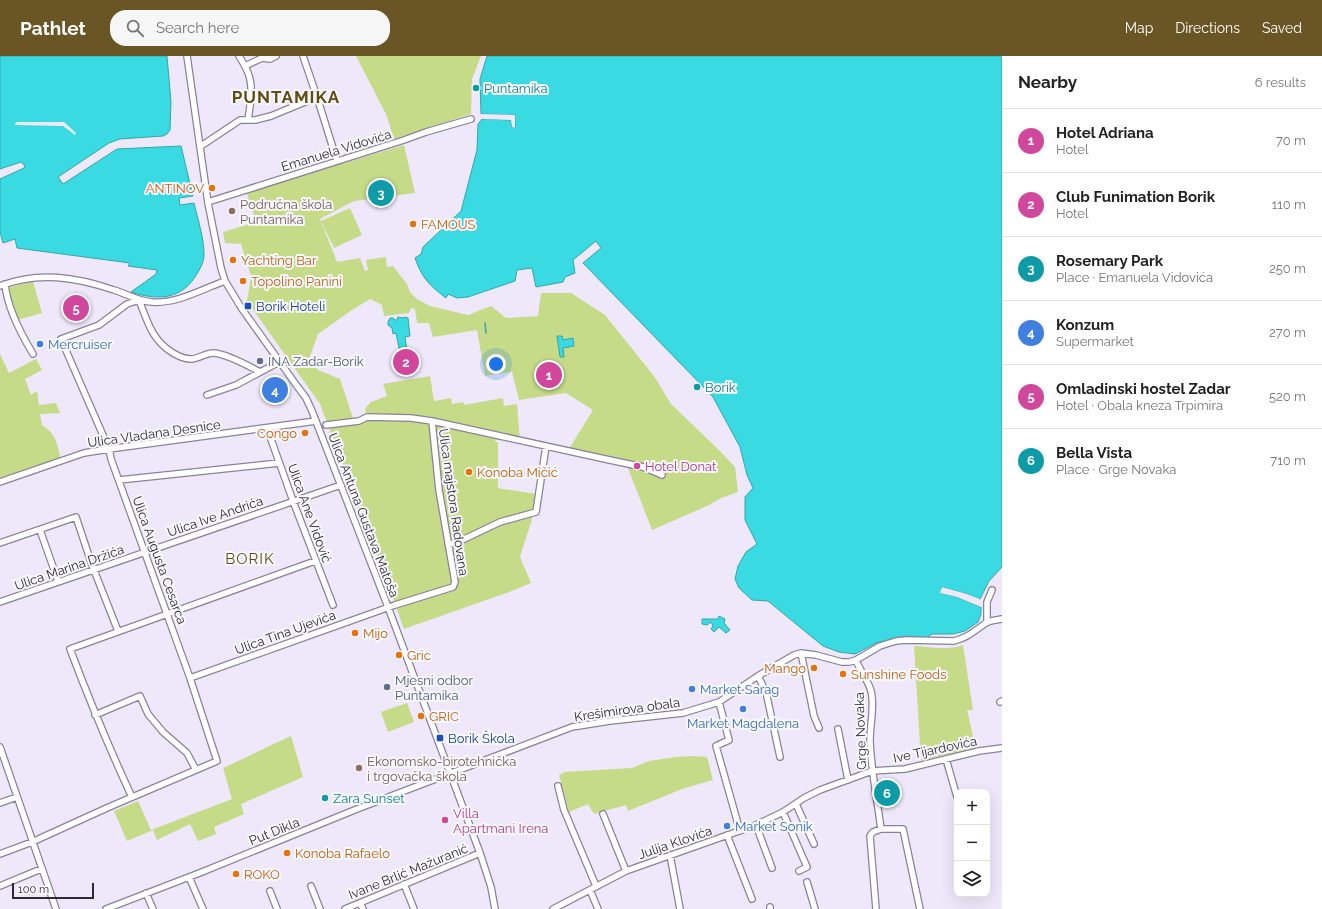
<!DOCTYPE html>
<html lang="en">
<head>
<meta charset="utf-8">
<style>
	:root { --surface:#fff; --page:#f6f6f6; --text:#222; --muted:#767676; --line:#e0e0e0; --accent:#6a5625 }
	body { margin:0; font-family:Raleway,sans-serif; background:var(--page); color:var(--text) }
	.controls { position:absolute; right:12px; bottom:12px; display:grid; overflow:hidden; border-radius:8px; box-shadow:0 4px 16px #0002 }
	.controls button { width:36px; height:36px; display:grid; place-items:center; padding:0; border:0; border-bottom:1px solid var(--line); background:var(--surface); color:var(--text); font:20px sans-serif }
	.scale { position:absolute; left:12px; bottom:10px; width:82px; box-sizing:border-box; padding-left:4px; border:2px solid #2c2934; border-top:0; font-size:11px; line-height:14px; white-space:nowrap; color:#2c2934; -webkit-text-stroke:3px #f9f8fe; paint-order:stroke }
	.you { position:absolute; left:496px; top:308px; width:14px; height:14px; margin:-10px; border:3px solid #fff; border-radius:50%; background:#1a73e8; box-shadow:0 0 0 6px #1a73e833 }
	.badge { display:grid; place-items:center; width:26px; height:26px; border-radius:50%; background:var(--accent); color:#fff; font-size:13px; font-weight:700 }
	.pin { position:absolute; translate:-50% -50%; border:2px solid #fff; box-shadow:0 1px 4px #0006 }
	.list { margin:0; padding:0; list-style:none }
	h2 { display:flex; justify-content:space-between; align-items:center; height:52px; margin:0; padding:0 16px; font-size:17px }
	h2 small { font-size:13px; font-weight:400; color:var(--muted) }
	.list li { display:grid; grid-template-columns:26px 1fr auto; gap:12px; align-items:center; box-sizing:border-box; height:64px; padding:0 16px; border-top:1px solid var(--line) }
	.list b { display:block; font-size:15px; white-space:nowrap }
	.list p { margin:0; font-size:13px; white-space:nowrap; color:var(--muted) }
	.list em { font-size:13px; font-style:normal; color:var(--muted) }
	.icon { flex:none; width:22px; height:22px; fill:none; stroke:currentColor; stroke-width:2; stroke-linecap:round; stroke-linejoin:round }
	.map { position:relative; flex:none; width:1002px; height:853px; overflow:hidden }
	header { display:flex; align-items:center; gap:24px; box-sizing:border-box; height:56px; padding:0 20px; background:var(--accent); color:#fff }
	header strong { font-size:19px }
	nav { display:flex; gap:22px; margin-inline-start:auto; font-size:14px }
	.search { width:280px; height:36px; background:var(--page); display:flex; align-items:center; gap:10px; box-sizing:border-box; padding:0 14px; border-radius:16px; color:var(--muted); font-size:15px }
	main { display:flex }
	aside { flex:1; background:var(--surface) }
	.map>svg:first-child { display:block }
</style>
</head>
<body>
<header>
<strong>Pathlet</strong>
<div class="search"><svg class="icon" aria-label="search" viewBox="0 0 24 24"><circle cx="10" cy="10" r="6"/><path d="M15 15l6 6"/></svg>Search here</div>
<nav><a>Map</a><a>Directions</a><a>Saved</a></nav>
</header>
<main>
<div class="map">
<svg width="1002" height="853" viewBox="0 0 1002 853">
	<rect width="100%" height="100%" fill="#eee8fa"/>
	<path fill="#c5db88" d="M356 0H481L472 23 471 58 394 83 386 58Z
		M404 89 415 137 354 145 320 163 337 206 360 202 365 215 368 214 366 204 386 201 387 211 393 210 407 228 410 236 417 243 430 250 468 259 491 250 506 262 538 260 541 237H571L605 259 654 320 671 348 721 396 735 411 738 436 721 442 707 450 652 474 628 412 569 393 593 354 566 337 519 344 512 316 485 320 477 274 433 281 429 267H417L415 253 411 252 409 257 384 260 382 249 370 243 352 254 318 278 309 303 318 314 340 323 354 365 367 361 365 353 371 346 387 340 383 328 430 320 434 345 451 342 452 348 463 346 464 349 503 342 504 350 517 348 520 384H494L498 387V432L536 438 532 463 520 501 531 527 509 536 404 573 388 528 320 348 247 245 251 220 241 188 225 187 223 176 256 166 246 134 345 103V107Z
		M350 152 362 179 334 192 321 165Z
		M33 225 42 257 17 264 8 232Z
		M0 298 9 317 36 303 42 314 25 323 31 339 37 335 39 349 56 347 60 357 40 358 42 369C57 379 57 388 61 404L0 426Z
		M963 589 973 654H967L976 693 921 704 914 590C931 591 947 595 963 589Z
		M407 647 414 666 388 676 381 656Z
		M291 680 303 721 241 748 244 758 214 771 216 778 198 785 190 768 157 784 153 774 127 785 114 755 138 745 151 774 232 743 223 712C246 702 268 690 291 680Z
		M693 700 707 701 713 724 682 733 628 755 626 749 594 758 588 748 569 756 559 719 565 716 632 712 649 705 676 701Z"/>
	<path fill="#39dae1" stroke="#35a5ad" d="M0 0H167L171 46 170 74 167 78 163 80 120 83 109 87 58 121 63 128 117 93 181 90 193 140 179 142 180 149 194 147C198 164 204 182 204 199 204 205 201 211 198 216 183 244 158 245 131 236L156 218 157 214 128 210 130 207 17 192 15 183 3 187 0 176V123L24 112 25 110 21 106 0 113Z
		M487 0H1002V511L989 525 980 543 967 538 942 531 941 537 957 541 981 551V558L978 566 965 575 953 578H932L927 582 904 580 876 587 855 598 839 596 823 590 768 545 752 544 739 532 735 523 738 510 746 496 757 488 745 464V441L753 432 747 419 740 391 713 341 583 207 601 192 596 185 573 204 575 217 565 221 563 226 536 231 532 212 517 214 515 225 468 241 457 242 448 238 446 242C429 229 422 222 415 202L421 198 423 191 461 155 477 94 478 68 482 63 511 64 512 71 515 72V59L481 58 480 23Z
		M398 261 403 262 404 261 408 262 410 280 405 281 408 301 401 302 396 277 393 278 392 272 388 269V266L390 262H393L395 264H397Z
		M557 280H562L563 284 573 282 574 290 563 292 564 301H560Z
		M719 560 725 563 724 567 730 574 726 577 719 571 714 576 711 573 713 570 711 566 707 569 702 568V563H718Z"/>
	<path fill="#eee8fa" d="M481 58 515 59V72L512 71 511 64 482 63V61L511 62 513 63V67V61L481 60Z
		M16 66H64L76 77 75 79 63 70 15 69Z
		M942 531 967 538 980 543 978 544 943 534V535L957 539 981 548V551L957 541 940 537Z"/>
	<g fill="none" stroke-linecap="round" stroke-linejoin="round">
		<path stroke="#35a5ad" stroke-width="1.5" d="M485 267 486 277"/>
		<defs>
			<path id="minor" d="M187 0 208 147 221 212 225 225 242 253 297 330 306 342 312 355 388 551 480 797 491 831 495 853
				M239 0C242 5 246 11 248 17 254 31 250 50 248 64
				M303 0 317 41 337 105
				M245 10 262 2 270 3 276 0
				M201 90 240 64H255L271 60 317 41
				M208 146 404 84 426 76 471 63
				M5 228C7 251 21 278 33 298
				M0 230C38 215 76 221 114 234 127 238 138 245 152 246 177 248 202 233 225 225
				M207 339 236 329 279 306
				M326 369 359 365 367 361 411 362 432 365 605 403 643 411 662 419
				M267 372 293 445 333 549
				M119 424 279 407
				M0 426 84 397 109 393 316 365
				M40 474 58 525
				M0 487 76 461 92 509 118 575
				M448 488 456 487 500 466 536 456 546 390
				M0 546 341 429
				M987 566V546L992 534
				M801 597 814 660 819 672
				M856 604C860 615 868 624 871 635 875 650 870 668 870 684 871 714 877 743 881 773
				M758 620 766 636 780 701
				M190 622 395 549 453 531 455 526 439 434 432 365
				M719 646 729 684 716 690 740 775
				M1000 646 1002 645
				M95 659 140 640 148 658 163 676 187 697 196 714
				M838 673 848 724
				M0 691 56 853
				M946 703 957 741
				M558 730 564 754 596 830
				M132 741C109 692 89 643 70 593L315 505
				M0 747 17 741
				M796 748 814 788
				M783 756 807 811 799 815
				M603 758 626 815
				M756 769 772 812
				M727 779 752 843
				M0 798 32 786 109 751 217 705 190 622 111 403 109 393 61 283 99 269 127 248 139 244C148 267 152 284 173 297 178 300 185 303 191 303 199 303 207 296 214 297 226 298 249 310 260 316
				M670 799 680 853
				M189 821 203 853
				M807 826 815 853
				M404 828 414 853
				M0 830 41 813
				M311 830 320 853
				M590 834 598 853
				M270 835 277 853
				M146 837 153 853
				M360 847 363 853
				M106 853 202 816 357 753 572 671 610 665 683 657 719 646 758 620 794 599 801 597 816 599 842 606H849L856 604 880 590 896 585 906 584 954 585C969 581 974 575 986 567 990 564 997 564 1002 563
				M345 853 480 797
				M553 853 626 815 756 769 783 756 804 742 820 734 872 715 905 713 979 695 1002 692
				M770 853V851
				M876 853 870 780 873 776 881 773H903L920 853"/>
		</defs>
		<use href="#minor" stroke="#8a819c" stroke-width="8"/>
		<use href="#minor" stroke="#fff" stroke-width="5.5"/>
	</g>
	<g fill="#0f9aa8" stroke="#f9f8fe" stroke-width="1.5">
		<circle cx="476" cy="32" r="4"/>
		<circle cx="697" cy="331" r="4"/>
		<circle cx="325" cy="742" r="4"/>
	</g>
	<g fill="#e8710a" stroke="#f9f8fe" stroke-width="1.5">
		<circle cx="212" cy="132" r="4"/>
		<circle cx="413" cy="168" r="4"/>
		<circle cx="233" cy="204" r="4"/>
		<circle cx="243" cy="225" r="4"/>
		<circle cx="305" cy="377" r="4"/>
		<circle cx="469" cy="416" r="4"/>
		<circle cx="355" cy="577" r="4"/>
		<circle cx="399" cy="599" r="4"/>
		<circle cx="814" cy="612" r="4"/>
		<circle cx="843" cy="618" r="4"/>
		<circle cx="421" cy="660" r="4"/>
		<circle cx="287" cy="797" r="4"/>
		<circle cx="236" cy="818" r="4"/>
	</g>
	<g fill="#8d6e63" stroke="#f9f8fe" stroke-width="1.5">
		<circle cx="232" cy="155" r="4"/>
		<circle cx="359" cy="712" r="4"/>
	</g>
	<g fill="#1a4fb4" stroke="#f9f8fe" stroke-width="1.5">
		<rect x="244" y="246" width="8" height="8" rx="2"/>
		<rect x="436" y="678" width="8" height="8" rx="2"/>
	</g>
	<g fill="#3f7fe0" stroke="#f9f8fe" stroke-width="1.5">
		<circle cx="40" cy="288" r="4"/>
		<circle cx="692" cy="633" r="4"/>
		<circle cx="743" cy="653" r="4"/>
		<circle cx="727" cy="770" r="4"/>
	</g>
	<g fill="#5c6f8a" stroke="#f9f8fe" stroke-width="1.5">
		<circle cx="260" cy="305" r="4"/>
		<circle cx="387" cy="631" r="4"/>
	</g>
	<g fill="#d1479c" stroke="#f9f8fe" stroke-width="1.5">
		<circle cx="637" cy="410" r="4"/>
		<circle cx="445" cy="764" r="4"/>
	</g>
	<g text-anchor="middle" stroke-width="4" stroke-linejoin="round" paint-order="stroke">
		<g font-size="13" fill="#0d838f" stroke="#f9f8fe" text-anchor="start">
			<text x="484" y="37">Puntamika</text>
			<text x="705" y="336">Borik</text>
			<text x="333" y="747">Zara Sunset</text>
		</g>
		<g font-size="13" fill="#2c2934" stroke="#f9f8fe">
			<text transform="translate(336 94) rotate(-17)" y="5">Emanuela Vidovića</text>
			<text transform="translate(154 377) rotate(-8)" y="5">Ulica Vladana Desnice</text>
			<text transform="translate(454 446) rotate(82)" y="5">Ulica majstora Radovana</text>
			<text transform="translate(310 457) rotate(70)" y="5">Ulica Ane Vidović</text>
			<text transform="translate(364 459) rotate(69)" y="5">Ulica Antuna Gustava Matoša</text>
			<text transform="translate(215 460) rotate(-19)" y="5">Ulica Ive Andrića</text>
			<text transform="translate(160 504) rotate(70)" y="5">Ulica Augusta Cesarca</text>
			<text transform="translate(69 511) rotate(-19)" y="5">Ulica Marina Držića</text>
			<text transform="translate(285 576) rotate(-20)" y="5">Ulica Tina Ujevića</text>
			<text transform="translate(627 653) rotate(-8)" y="5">Krešimirova obala</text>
			<text transform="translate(860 675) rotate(-92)" y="5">Grge Novaka</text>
			<text transform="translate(935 693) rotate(-12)" y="5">Ive Tijardovića</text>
			<text transform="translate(274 775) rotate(-22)" y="5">Put Dikla</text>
			<text transform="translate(675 786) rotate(-19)" y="5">Julija Klovića</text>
			<text transform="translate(408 815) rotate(-22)" y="5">Ivane Brlić Mažuranić</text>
		</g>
		<g font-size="13" fill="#c56008" stroke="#f9f8fe" text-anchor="start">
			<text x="204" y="137" text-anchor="end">ANTINOV</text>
			<text x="421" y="173">FAMOUS</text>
			<text x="241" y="209">Yachting Bar</text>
			<text x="251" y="230">Topolino Panini</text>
			<text x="297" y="382" text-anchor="end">Congo</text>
			<text x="477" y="421">Konoba Mičić</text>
			<text x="363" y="582">Mijo</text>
			<text x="407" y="604">Gric</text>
			<text x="806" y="617" text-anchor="end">Mango</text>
			<text x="851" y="623">Sunshine Foods</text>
			<text x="429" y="665">GRIC</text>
			<text x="295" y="802">Konoba Rafaelo</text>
			<text x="244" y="823">ROKO</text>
		</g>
		<g font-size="13" fill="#785e54" stroke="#f9f8fe" text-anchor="start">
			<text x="240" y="153">Područna škola<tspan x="240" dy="15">Puntamika</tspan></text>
			<text x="367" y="710">Ekonomsko-birotehnička<tspan x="367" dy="15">i trgovačka škola</tspan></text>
		</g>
		<g font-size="13" fill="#164399" stroke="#f9f8fe" text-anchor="start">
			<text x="256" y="255">Borik Hoteli</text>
			<text x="448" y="687">Borik Škola</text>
		</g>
		<g font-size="13" fill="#366cbe" stroke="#f9f8fe" text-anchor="start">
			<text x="48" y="293">Mercruiser</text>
			<text x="700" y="638">Market Sarag</text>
			<text x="743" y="672" text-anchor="middle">Market Magdalena</text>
			<text x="735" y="775">Market Sonik</text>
		</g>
		<g font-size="13" fill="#4e5e75" stroke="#f9f8fe" text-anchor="start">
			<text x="268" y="310">INA Zadar-Borik</text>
			<text x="395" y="629">Mjesni odbor<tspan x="395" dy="15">Puntamika</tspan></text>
		</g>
		<g font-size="13" fill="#b23c85" stroke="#f9f8fe" text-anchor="start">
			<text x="645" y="415">Hotel Donat</text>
			<text x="453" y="762">Villa<tspan x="453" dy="15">Apartmani Irena</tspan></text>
		</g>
		<g font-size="15" letter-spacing="1" fill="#624c10" stroke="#f9f8fe">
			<text x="250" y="508">BORIK</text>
		</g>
		<g font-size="17" font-weight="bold" letter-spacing="1" fill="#624c10" stroke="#f9f8fe">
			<text x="286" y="47">PUNTAMIKA</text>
		</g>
	</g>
</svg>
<div class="controls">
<button>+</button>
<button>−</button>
<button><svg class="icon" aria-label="layers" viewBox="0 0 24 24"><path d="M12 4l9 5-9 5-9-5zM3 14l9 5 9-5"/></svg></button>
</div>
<div class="scale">100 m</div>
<div class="you"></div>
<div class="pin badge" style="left:549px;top:319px;background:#d1479c">1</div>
<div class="pin badge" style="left:406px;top:306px;background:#d1479c">2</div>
<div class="pin badge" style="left:381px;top:137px;background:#0f9aa8">3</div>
<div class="pin badge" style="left:275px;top:334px;background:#3f7fe0">4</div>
<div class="pin badge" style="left:76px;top:252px;background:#d1479c">5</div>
<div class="pin badge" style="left:887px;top:737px;background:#0f9aa8">6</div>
</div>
<aside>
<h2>Nearby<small>6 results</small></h2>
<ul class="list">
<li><span class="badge" style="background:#d1479c">1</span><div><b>Hotel Adriana</b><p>Hotel</p></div><em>70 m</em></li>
<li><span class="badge" style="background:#d1479c">2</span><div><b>Club Funimation Borik</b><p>Hotel</p></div><em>110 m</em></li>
<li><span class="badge" style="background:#0f9aa8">3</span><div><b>Rosemary Park</b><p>Place · Emanuela Vidovića</p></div><em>250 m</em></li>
<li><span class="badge" style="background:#3f7fe0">4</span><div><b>Konzum</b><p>Supermarket</p></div><em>270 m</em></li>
<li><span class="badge" style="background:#d1479c">5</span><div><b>Omladinski hostel Zadar</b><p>Hotel · Obala kneza Trpimira</p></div><em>520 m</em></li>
<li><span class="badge" style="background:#0f9aa8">6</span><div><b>Bella Vista</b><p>Place · Grge Novaka</p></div><em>710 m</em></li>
</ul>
</aside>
</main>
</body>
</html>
